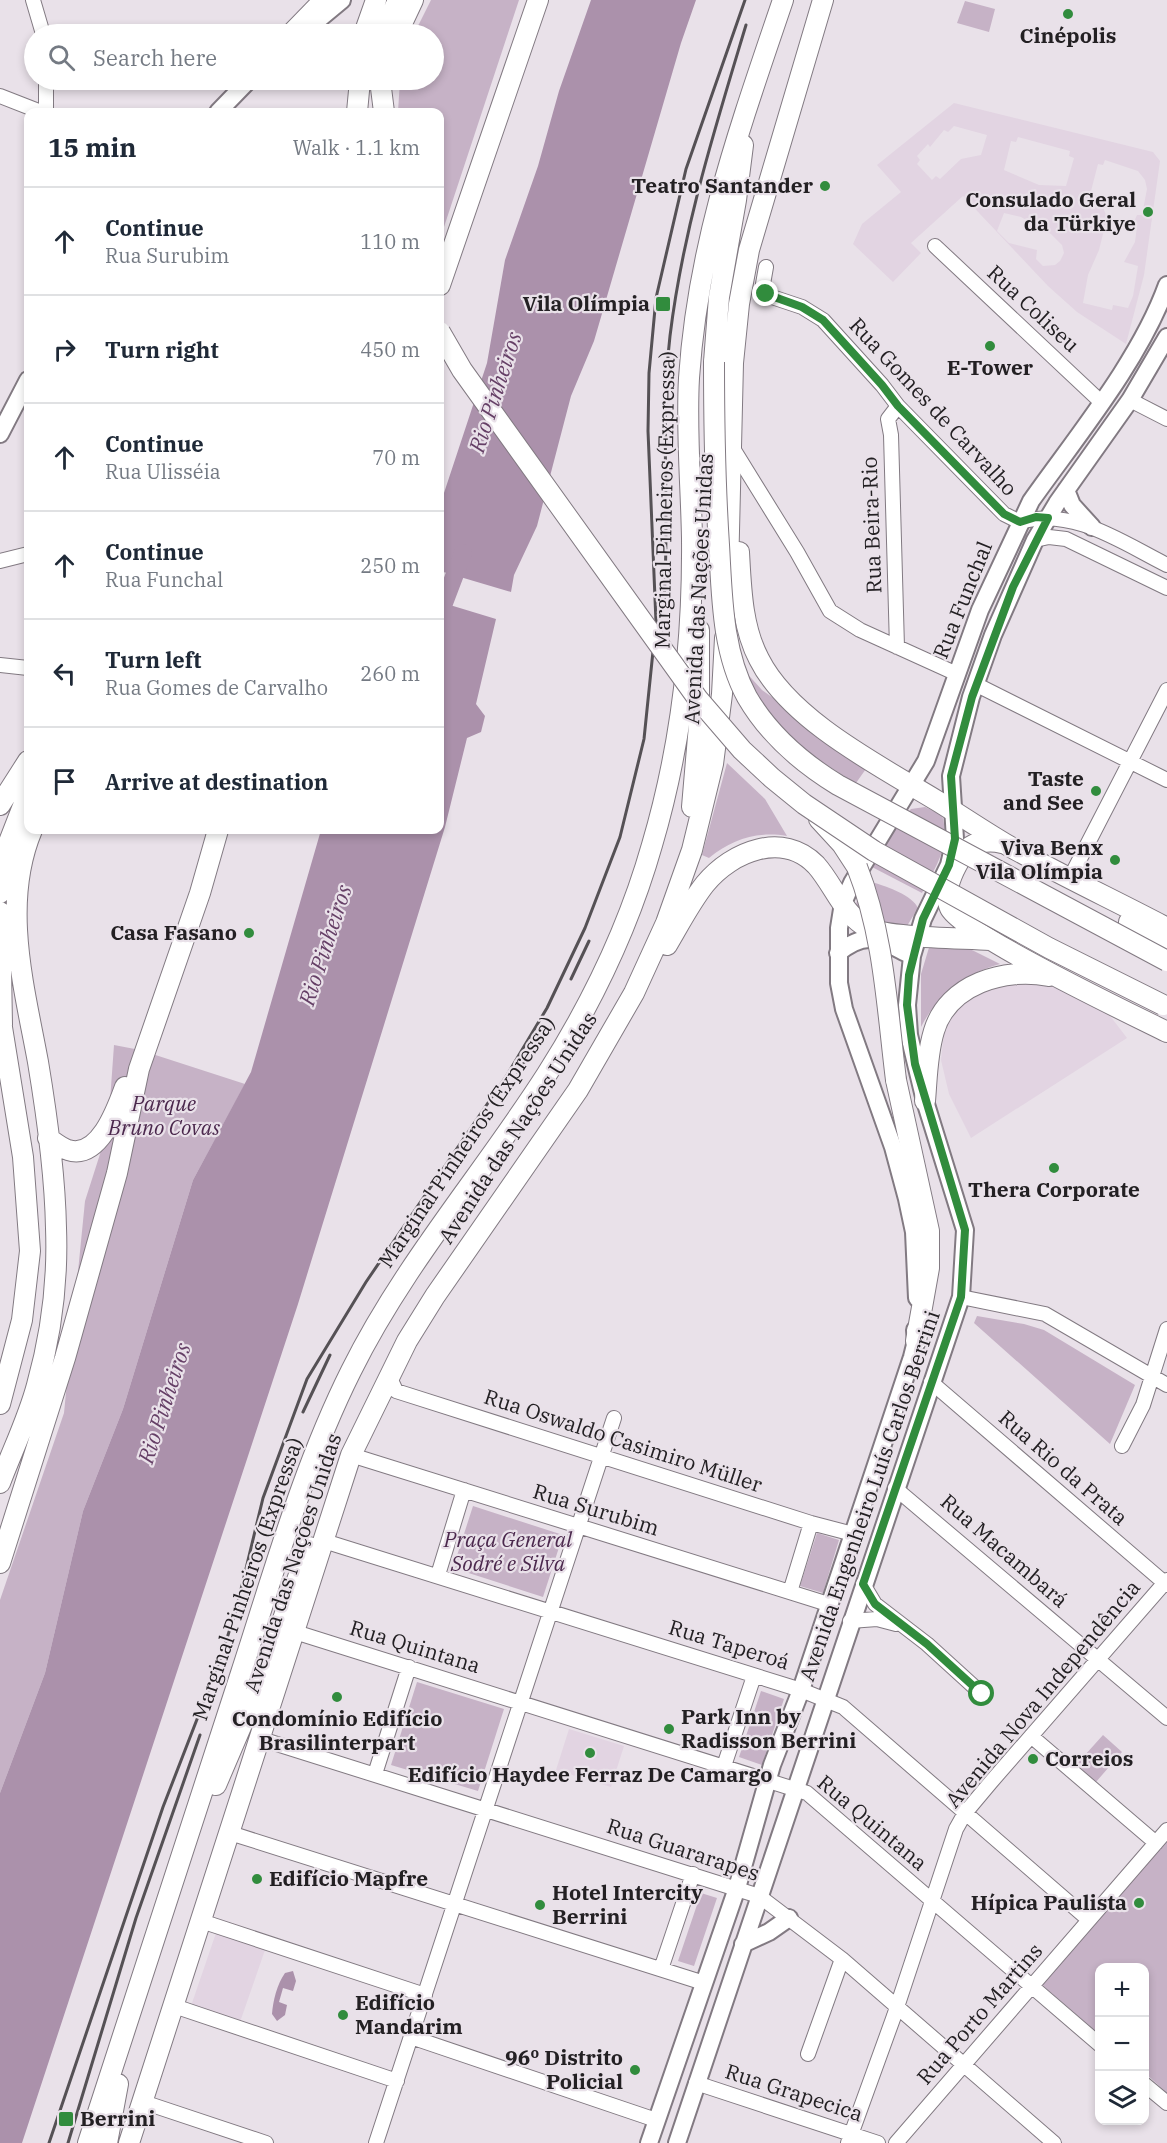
<!DOCTYPE html>
<html lang="en">
<head>
<meta charset="utf-8">
<style>
	:root { --surface:#fff; --page:#f6f6f7; --text:#1f2937; --muted:#747a83; --line:#e0e1e3 }
	body { margin:0; font-family:"IBM Plex Serif",serif; background:var(--page); color:var(--text) }
	.controls { position:absolute; right:18px; bottom:18px; display:grid; overflow:hidden; border-radius:12px; box-shadow:0 3px 9px #0003 }
	.controls button { width:54px; height:54px; display:grid; place-items:center; padding:0; border:0; border-bottom:2px solid var(--line); background:var(--surface); color:var(--text); font:30px sans-serif }
	.stop { position:absolute; width:18px; height:18px; margin:-14px; border:4px solid #318c3d; border-radius:50%; background:#fff }
	.stop.end { background:#318c3d; border-color:#fff; box-shadow:0 2px 6px #0008 }
	.list { margin:0; padding:0; list-style:none }
	h2 { display:flex; justify-content:space-between; align-items:center; height:78px; margin:0; padding:0 24px; font-size:26px }
	h2 small { font-size:20px; font-weight:400; color:var(--muted) }
	.list li { display:grid; grid-template-columns:39px 1fr auto; gap:18px; align-items:center; box-sizing:border-box; height:108px; padding:0 24px; border-top:2px solid var(--line) }
	.list b { display:block; font-size:22px; white-space:nowrap }
	.list p { margin:0; font-size:20px; white-space:nowrap; color:var(--muted) }
	.list em { font-size:20px; font-style:normal; color:var(--muted) }
	.icon { flex:none; width:33px; height:33px; fill:none; stroke:currentColor; stroke-width:2; stroke-linecap:round; stroke-linejoin:round }
	.map { position:relative; flex:none; width:1167px; height:2143px; overflow:hidden }
	.search { position:absolute; background:var(--surface); box-shadow:0 3px 9px #0003; left:24px; top:24px; width:420px; height:66px; display:flex; align-items:center; gap:15px; box-sizing:border-box; padding:0 21px; border-radius:33px; color:var(--muted); font-size:22px }
	.panel { position:absolute; background:var(--surface); box-shadow:0 3px 9px #0003; left:24px; top:108px; width:420px; height:726px; border-radius:12px }
	.map>svg:first-child { display:block }
</style>
</head>
<body>
<div class="map">
<svg width="1167" height="2143" viewBox="0 0 1167 2143">
	<rect width="100%" height="100%" fill="#e9e1e9"/>
	<path fill="#e2d4e2" fill-rule="evenodd" d="M954 103 1153 152 1160 161 1144 275 1126 344 1077 312 1048 286 963 196 911 243 921 253 893 282 853 244 862 224 901 192 877 165ZM954 126 987 135 981 155 961 159 940 179 936 176 932 180 917 164 920 160 917 156 928 144 930 147 944 130 948 132ZM1018 137 1070 151 1069 156 1074 158 1066 186 1039 185 1004 170 1011 141 1016 142ZM1105 160 1138 171 1145 180 1147 189 1142 215H1137L1132 226 1137 227 1135 242 1124 262 1138 266 1133 296 1128 308 1113 305 1112 310 1083 303 1088 275 1099 250 1107 218 1100 199 1091 191 1098 164 1103 165ZM1004 213 1021 217 1051 234 1062 245 1064 253 1060 261 1055 265 1043 266 1036 259 1037 250 1009 243 997 231Z
		M1047 982 1104 1008 1127 1038 971 1138 949 1094 941 1060 944 1032 953 1009 995 983Z
		M569 1729 624 1746 611 1787 556 1770Z
		M216 1933 265 1950 240 2022 191 2006Z"/>
	<path fill="#c6b2c6" d="M431 0H519L440 239V112H398L400 80H434V34H414Z
		M965 1 995 9 989 32 957 23Z
		M743 669 762 690 868 766 856 783C804 753 768 725 743 669Z
		M727 763 765 799 787 836C757 831 732 839 709 858L702 855Z
		M925 807 942 815C951 846 936 866 922 893L872 867 898 822 911 809Z
		M875 883C888 887 912 895 918 908L907 926 898 929 855 911C858 896 858 886 875 883Z
		M934 931 1000 964C964 974 938 994 921 1027V974Z
		M114 1045 140 1050 245 1084 193 1180 123 1409 83 1511 45 1673 0 1793V1600L64 1413 85 1201 108 1129Z
		M977 1316 1024 1324 1044 1330 1135 1385 1110 1444 974 1323Z
		M473 1506 563 1535 543 1597 453 1568Z
		M817 1533 839 1540 823 1593 800 1586Z
		M417 1682 504 1709 478 1791 391 1765Z
		M761 1691 784 1699 762 1765 739 1757Z
		M1103 1735 1122 1752 1096 1782 1076 1765Z
		M1167 1838V2093L1145 2073 1144 1968H1100L1099 2034 1040 1983Z
		M701 1893 717 1898 694 1966 678 1961Z"/>
	<path fill="#ab91ab" d="M591 0H696L681 43 594 341 571 396 537 526 514 575 511 592 440 571V505L487 363 505 260 538 166 559 91Z
		M440 602 496 619 476 704 485 716 481 732 467 738 445 827 298 1304 22 2143H0V1793L45 1673 83 1511 123 1409 193 1180 251 1072 321 830H440Z
		M293 1971 296 1981 293 1991 283 1988 279 2002 287 2005 285 2015 277 2021 272 2014C273 2001 277 1984 285 1973Z"/>
	<g fill="none" stroke-linecap="round" stroke-linejoin="round">
		<path stroke="#ab91ab" stroke-width="18" d="M440 625 444 603 463 553"/>
		<defs>
			<path id="minor" d="M33 0 43 34
				M46 80V112
				M0 96 41 112
				M935 246 1101 402
				M766 267 763 284 766 295 802 307 823 320 882 385 898 406 1004 514 1020 522C1073 507 1121 542 1167 565
				M1130 400 1167 419
				M732 447 797 552 830 611 860 630 957 674
				M1035 540 1049 537 1066 539 1167 588
				M0 561 28 554
				M897 647 891 435 888 419 898 406
				M0 665 28 668
				M975 684 1167 780
				M1070 878 1167 690
				M961 1297 1045 1314 1167 1385
				M389 1376 396 1391 811 1523 853 1534
				M931 1382 1167 1585
				M1122 1446 1143 1405 1167 1329
				M351 1455 828 1604
				M895 1488 1167 1718
				M324 1541 801 1690 843 1707 1089 1920
				M438 1575 464 1490
				M863 1584 875 1604 927 1644 982 1694
				M790 1592 811 1523
				M850 1621 877 1619 896 1624
				M295 1632 807 1793 1100 2045
				M1031 1736 1156 1843
				M261 1739 759 1896 842 1959 1054 2143
				M724 1766 754 1676
				M375 1774 409 1667
				M230 1833 704 1983
				M201 1921 425 1995
				M661 1969 693 1874
				M174 2006 397 2081
				M411 2037 656 2120
				M808 2054 842 1959
				M696 2083 878 2143
				M1144 2084 1167 2103
				M143 2102 266 2143
				M376 2143 614 1418
				M848 2143 894 2016 956 1829 965 1813 991 1782 1167 1580
				M896 2143 1167 1830"/>
			<path id="major" d="M301 34 342 0
				M218 112 249 80
				M0 434 28 380
				M1066 490 1072 505 1092 527
				M838 953C869 928 881 941 912 956
				M917 1298 914 1232 907 1199 893 1147 844 1009 839 983V928L843 903 852 883 926 761 980 610 1031 501C1077 436 1140 360 1167 285
				M743 1944 769 1932 789 1918
				M649 2143 737 1888 772 1765 801 1690 912 1357 916 1341 915 1330
				M677 2143 961 1297 965 1230 925 1101 909 1035 907 1005 912 956 923 919 949 865 955 839 951 776 971 697 993 635 1035 540 1057 503 1130 400 1167 337"/>
			<path id="highway" d="M291 34 324 0
				M364 34 376 0
				M383 34 398 0
				M397 34 413 0
				M380 80 384 112
				M357 112 360 80
				M440 285 538 0
				M714 362 719 297 736 200 743 145
				M739 552C741 588 742 627 759 659 790 721 882 767 939 802 963 817 985 832 1009 846 1060 875 1114 900 1167 928
				M728 573 733 363 739 304 749 250 823 0
				M0 805 28 761
				M692 807 699 725V630
				M819 819 842 844 857 867
				M1002 843C990 840 972 841 964 853 955 867 942 891 950 908 961 933 1133 1015 1167 1032
				M0 893 7 847 28 793
				M0 912 2 1025
				M1129 922 1167 944
				M667 945C679 925 690 903 705 884 732 851 783 831 816 865 834 885 843 915 868 928 889 938 963 938 990 940
				M0 1015 23 1157 30 1251 22 1320 0 1404
				M896 1080 929 1231V1268L916 1341
				M925 1101C927 1078 927 1054 934 1031 948 984 1005 967 1049 976
				M48 1138C54 1142 61 1148 68 1150 99 1160 117 1109 125 1087
				M0 1483C12 1451 28 1419 37 1385 51 1335 58 1281 56 1228 55 1173 47 1116 38 1062 24 986 1 904 32 830
				M0 1563 65 1358 117 1173 139 1069 200 893 218 830
				M216 1785 261 1680 309 1547
				M88 2143C140 1987 190 1830 241 1673 274 1572 303 1467 351 1371 404 1264 483 1174 547 1074 592 1003 629 926 652 845 681 747 693 640 692 538 691 485 686 431 689 378 698 242 740 127 783 0
				M107 2143 118 2084
				M129 2143 351 1455 407 1341 435 1296 578 1090 634 993 666 923 692 850 713 764 722 694 725 638"/>
		</defs>
		<use href="#minor" stroke="#827a82" stroke-width="16"/>
		<use href="#major" stroke="#827a82" stroke-width="20"/>
		<use href="#highway" stroke="#827a82" stroke-width="22"/>
		<use href="#minor" stroke="#fff" stroke-width="14"/>
		<use href="#major" stroke="#fff" stroke-width="16"/>
		<use href="#highway" stroke="#fff" stroke-width="20"/>
		<path stroke="#555155" stroke-width="3" d="M664 601C670 513 660 423 670 336 683 229 715 128 746 25
			M571 979 589 941
			M518 1073 544 1030
			M303 1412 330 1355
			M49 2143 163 1807 220 1660 236 1610 263 1498 307 1379 366 1282 507 1075 547 1008 585 928 620 837 644 739 656 622 648 431 649 373 656 298 686 169 745 0
			M68 2143 136 1918 200 1735"/>
		<defs>
			<path id="highway-bridge" d="M440 332 462 370 698 699 742 750 772 778 804 804 874 851 1049 948 1163 1005
				M714 362C714 423 715 484 719 545 722 596 722 651 747 697 769 735 802 763 838 785L1167 961
				M857 867C884 935 887 1008 896 1080"/>
		</defs>
		<use href="#highway-bridge" stroke="#827a82" stroke-width="22" stroke-linecap="butt"/>
		<use href="#highway-bridge" stroke="#fff" stroke-width="20"/>
	</g>
	<g fill="none" stroke-linecap="round" stroke-linejoin="round">
		<path stroke="#318c3d" stroke-width="8" d="M766 294 802 307 823 320 882 385 898 406 1004 514 1020 522 1036 517 1048 518 1013 587 972 697 951 776 955 839 949 865 923 919 909 975 907 1005 915 1064 965 1230 961 1297 863 1584 875 1604 927 1644 982 1694"/>
	</g>
	<g fill="#318c3d" stroke="#e9e1e9" stroke-width="2">
		<circle cx="1068" cy="14" r="6"/>
		<circle cx="825" cy="186" r="6"/>
		<circle cx="1148" cy="212" r="6"/>
		<rect x="655" y="296" width="16" height="16" rx="3"/>
		<circle cx="990" cy="346" r="6"/>
		<circle cx="1096" cy="791" r="6"/>
		<circle cx="1115" cy="860" r="6"/>
		<circle cx="249" cy="933" r="6"/>
		<circle cx="1054" cy="1168" r="6"/>
		<circle cx="337" cy="1697" r="6"/>
		<circle cx="669" cy="1729" r="6"/>
		<circle cx="590" cy="1753" r="6"/>
		<circle cx="1033" cy="1759" r="6"/>
		<circle cx="257" cy="1879" r="6"/>
		<circle cx="1139" cy="1903" r="6"/>
		<circle cx="540" cy="1905" r="6"/>
		<circle cx="343" cy="2015" r="6"/>
		<circle cx="635" cy="2070" r="6"/>
		<rect x="58" y="2111" width="16" height="16" rx="3"/>
	</g>
	<g text-anchor="middle" stroke-width="4.5" stroke-linejoin="round" paint-order="stroke">
		<g font-size="21" font-weight="bold" fill="#232023" stroke="#e9e1e9" text-anchor="end">
			<text x="1068" y="43" text-anchor="middle">Cinépolis</text>
			<text x="813" y="193">Teatro Santander</text>
			<text x="1136" y="207">Consulado Geral<tspan x="1136" dy="24">da Türkiye</tspan></text>
			<text x="650" y="311">Vila Olímpia</text>
			<text x="990" y="375" text-anchor="middle">E-Tower</text>
			<text x="1084" y="786">Taste<tspan x="1084" dy="24">and See</tspan></text>
			<text x="1103" y="855">Viva Benx<tspan x="1103" dy="24">Vila Olímpia</tspan></text>
			<text x="237" y="940">Casa Fasano</text>
			<text x="1054" y="1197" text-anchor="middle">Thera Corporate</text>
			<text x="681" y="1724" text-anchor="start">Park Inn by<tspan x="681" dy="24">Radisson Berrini</tspan></text>
			<text x="337" y="1726" text-anchor="middle">Condomínio Edifício<tspan x="337" dy="24">Brasilinterpart</tspan></text>
			<text x="1045" y="1766" text-anchor="start">Correios</text>
			<text x="590" y="1782" text-anchor="middle">Edifício Haydee Ferraz De Camargo</text>
			<text x="269" y="1886" text-anchor="start">Edifício Mapfre</text>
			<text x="552" y="1900" text-anchor="start">Hotel Intercity<tspan x="552" dy="24">Berrini</tspan></text>
			<text x="1127" y="1910">Hípica Paulista</text>
			<text x="355" y="2010" text-anchor="start">Edifício<tspan x="355" dy="24">Mandarim</tspan></text>
			<text x="623" y="2065">96º Distrito<tspan x="623" dy="24">Policial</tspan></text>
			<text x="80" y="2126" text-anchor="start">Berrini</text>
		</g>
		<g font-size="21" fill="#232023" stroke="#e9e1e9">
			<text transform="translate(1033 309) rotate(43)" y="7">Rua Coliseu</text>
			<text transform="translate(933 407) rotate(47)" y="7">Rua Gomes de Carvalho</text>
			<text transform="translate(665 500) rotate(-89)" y="7">Marginal Pinheiros (Expressa)</text>
			<text transform="translate(872 525) rotate(-92)" y="7">Rua Beira-Rio</text>
			<text transform="translate(699 589) rotate(-87)" y="7">Avenida das Nações Unidas</text>
			<text transform="translate(963 600) rotate(-68)" y="7">Rua Funchal</text>
			<text transform="translate(518 1128) rotate(-57)" y="7">Avenida das Nações Unidas</text>
			<text transform="translate(467 1142) rotate(-56)" y="7">Marginal Pinheiros (Expressa)</text>
			<text transform="translate(623 1441) rotate(18)" y="7">Rua Oswaldo Casimiro Müller</text>
			<text transform="translate(1063 1468) rotate(41)" y="7">Rua Rio da Prata</text>
			<text transform="translate(870 1496) rotate(-71)" y="7">Avenida Engenheiro Luís Carlos Berrini</text>
			<text transform="translate(596 1510) rotate(17)" y="7">Rua Surubim</text>
			<text transform="translate(1004 1551) rotate(41)" y="7">Rua Macambará</text>
			<text transform="translate(293 1563) rotate(-72)" y="7">Avenida das Nações Unidas</text>
			<text transform="translate(248 1579) rotate(-71)" y="7">Marginal Pinheiros (Expressa)</text>
			<text transform="translate(729 1645) rotate(17)" y="7">Rua Taperoá</text>
			<text transform="translate(415 1647) rotate(17)" y="7">Rua Quintana</text>
			<text transform="translate(1043 1694) rotate(-50)" y="7">Avenida Nova Independência</text>
			<text transform="translate(872 1823) rotate(40)" y="7">Rua Quintana</text>
			<text transform="translate(683 1850) rotate(18)" y="7">Rua Guararapes</text>
			<text transform="translate(980 2014) rotate(-49)" y="7">Rua Porto Martins</text>
			<text transform="translate(794 2093) rotate(18)" y="7">Rua Grapecica</text>
		</g>
		<g font-size="21" font-style="italic" fill="#4b284d" stroke="#e9e1e9">
			<text x="164" y="1111">Parque<tspan x="164" dy="24">Bruno Covas</tspan></text>
			<text x="508" y="1547">Praça General<tspan x="508" dy="24">Sodré e Silva</tspan></text>
		</g>
		<g font-size="22" font-style="italic" fill="#653f66" stroke="#e9e1e9">
			<text transform="translate(495 392) rotate(-72)" y="8">Rio Pinheiros</text>
			<text transform="translate(325 945) rotate(-72)" y="8">Rio Pinheiros</text>
			<text transform="translate(164 1403) rotate(-72)" y="8">Rio Pinheiros</text>
		</g>
	</g>
</svg>
<div class="controls">
<button>+</button>
<button>−</button>
<button><svg class="icon" aria-label="layers" viewBox="0 0 24 24"><path d="M12 4l9 5-9 5-9-5zM3 14l9 5 9-5"/></svg></button>
</div>
<div class="stop" style="left:982px;top:1694px"></div>
<div class="stop end" style="left:766px;top:294px"></div>
<div class="search"><svg class="icon" aria-label="search" viewBox="0 0 24 24"><circle cx="10" cy="10" r="6"/><path d="M15 15l6 6"/></svg>Search here</div>
<section class="panel">
<h2>15 min<small>Walk · 1.1 km</small></h2>
<ul class="list">
<li><svg class="icon" aria-label="ahead" viewBox="0 0 24 24"><path d="M12 20V5M6 11l6-6 6 6"/></svg><div><b>Continue</b><p>Rua Surubim</p></div><em>110 m</em></li>
<li><svg class="icon" aria-label="right" viewBox="0 0 24 24"><path d="M7 20v-9h11M14 6l5 5-5 5"/></svg><div><b>Turn right</b></div><em>450 m</em></li>
<li><svg class="icon" aria-label="ahead" viewBox="0 0 24 24"><path d="M12 20V5M6 11l6-6 6 6"/></svg><div><b>Continue</b><p>Rua Ulisséia</p></div><em>70 m</em></li>
<li><svg class="icon" aria-label="ahead" viewBox="0 0 24 24"><path d="M12 20V5M6 11l6-6 6 6"/></svg><div><b>Continue</b><p>Rua Funchal</p></div><em>250 m</em></li>
<li><svg class="icon" aria-label="left" viewBox="0 0 24 24"><path d="M17 20v-9H6M10 6l-5 5 5 5"/></svg><div><b>Turn left</b><p>Rua Gomes de Carvalho</p></div><em>260 m</em></li>
<li><svg class="icon" aria-label="arrive" viewBox="0 0 24 24"><path d="M6 21V4h12l-3 4 3 4H6"/></svg><div><b>Arrive at destination</b></div></li>
</ul>
</section>
</div>
</body>
</html>
